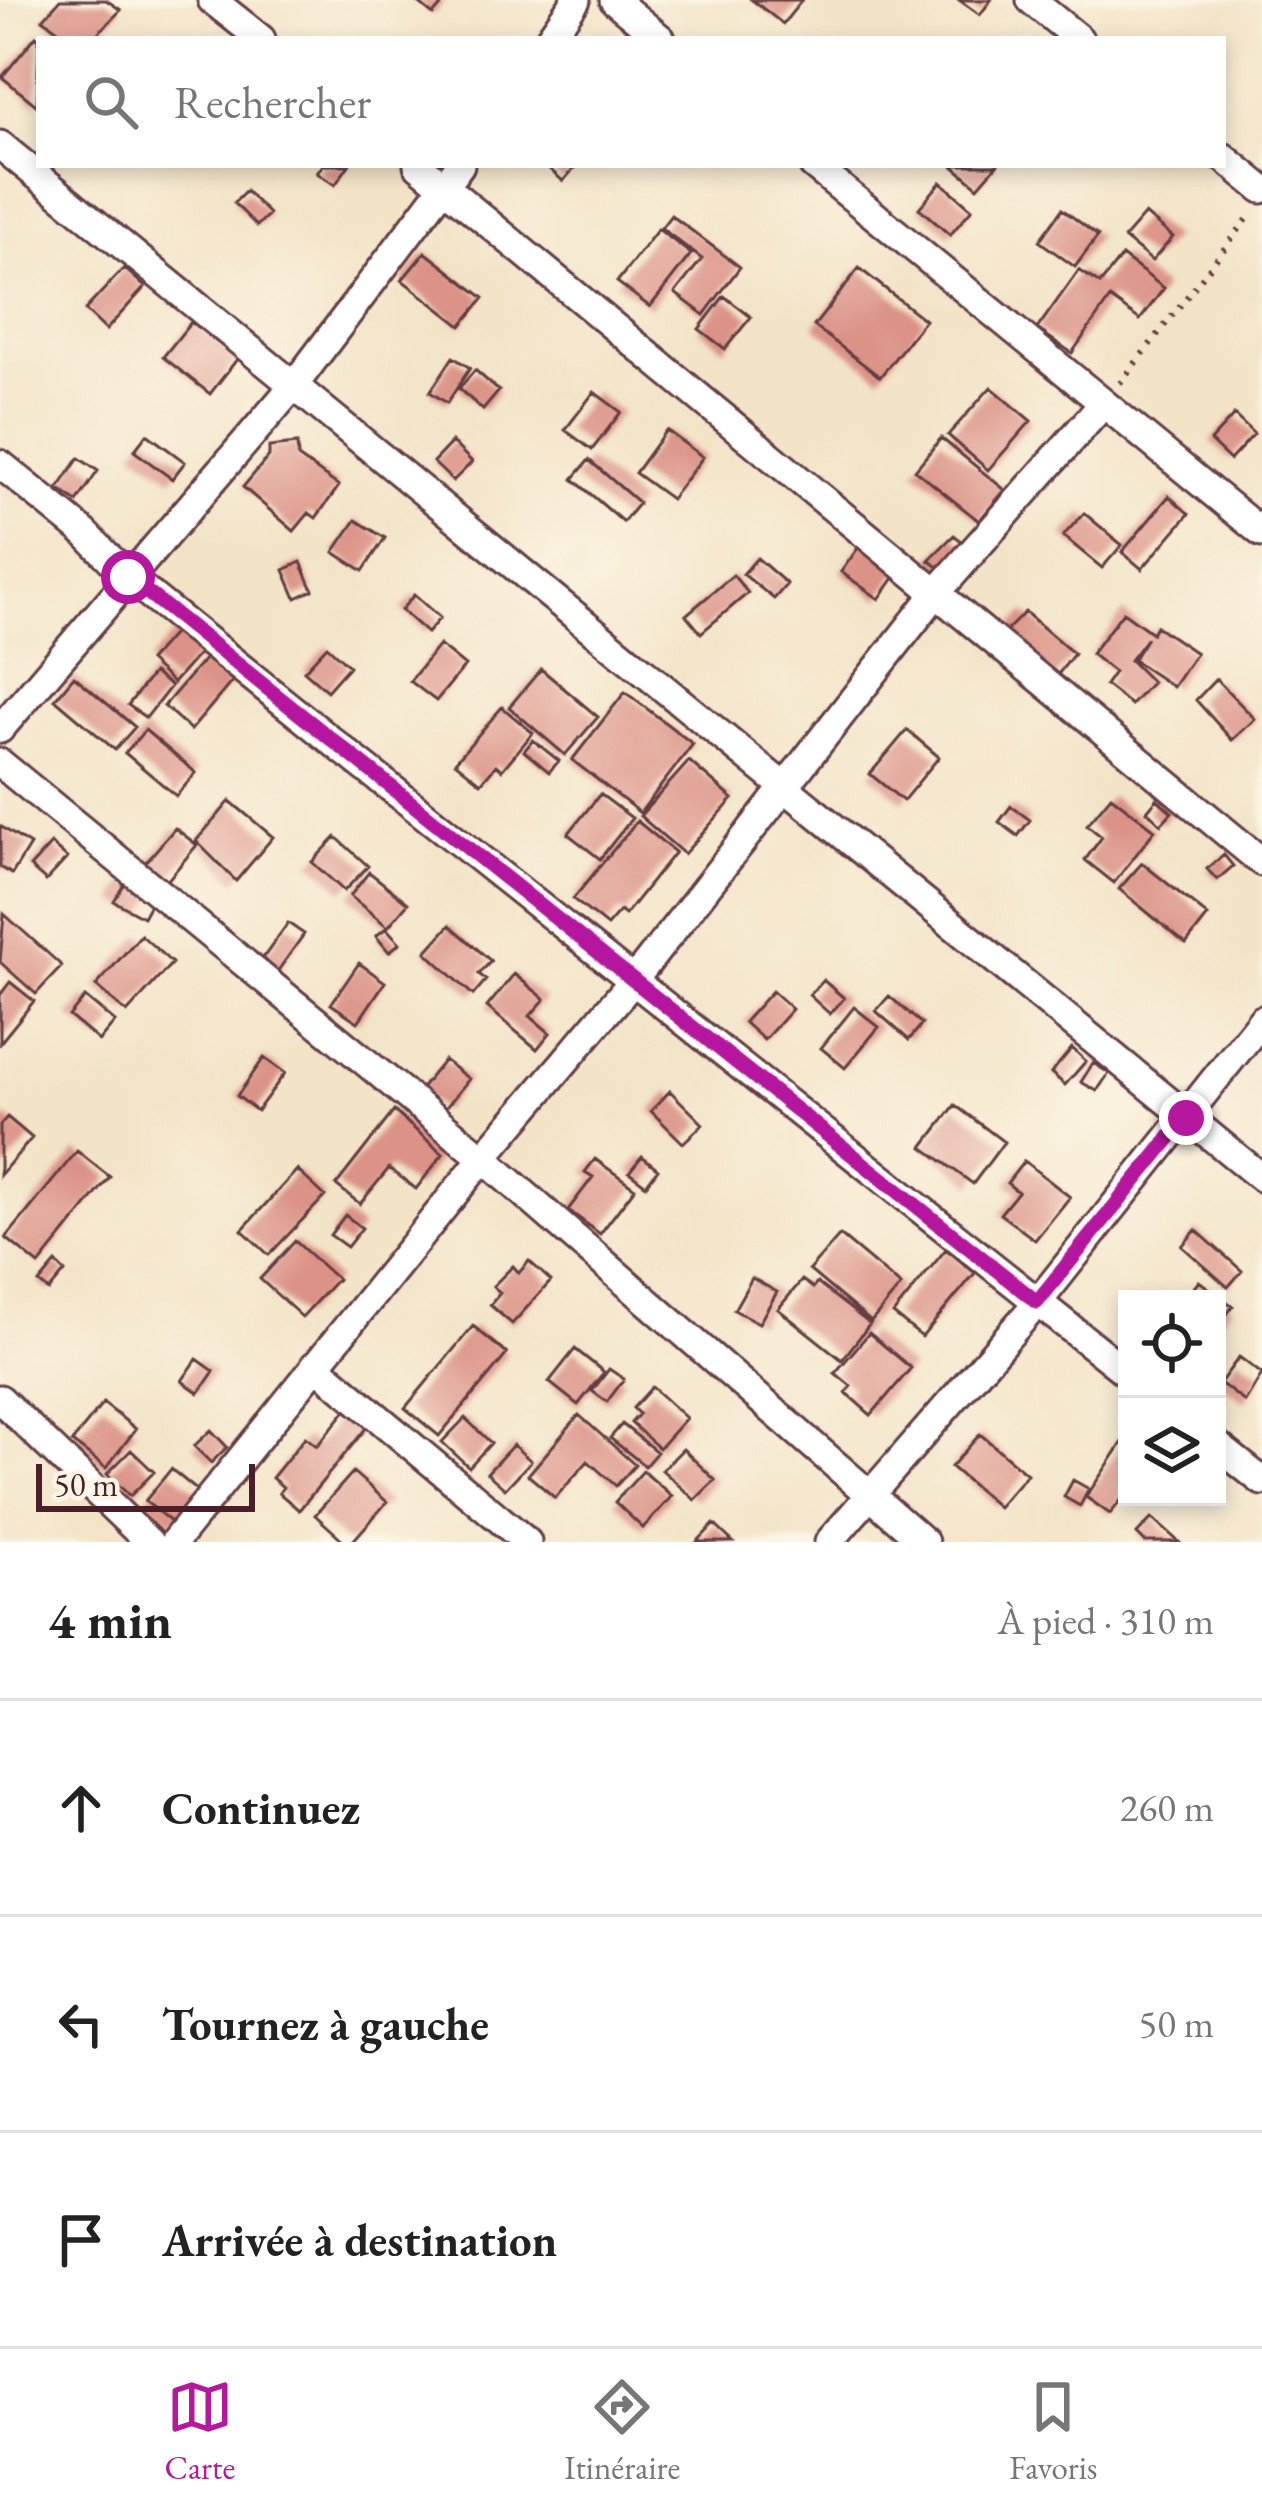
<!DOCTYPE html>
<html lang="fr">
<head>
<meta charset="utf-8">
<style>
	:root { --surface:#fff; --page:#f2f2f2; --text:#222; --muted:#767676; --line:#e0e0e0; --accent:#b5179e }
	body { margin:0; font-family:"EB Garamond",serif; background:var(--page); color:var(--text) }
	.controls { position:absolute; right:36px; bottom:36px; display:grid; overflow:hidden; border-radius:0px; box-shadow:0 6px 18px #0003 }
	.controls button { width:108px; height:108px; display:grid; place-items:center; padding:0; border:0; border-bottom:3px solid var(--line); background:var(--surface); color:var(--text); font:60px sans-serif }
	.scale { position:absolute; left:36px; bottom:30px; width:219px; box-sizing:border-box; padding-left:12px; border:6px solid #4a1f2b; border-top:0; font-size:33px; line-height:42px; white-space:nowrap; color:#4a1f2b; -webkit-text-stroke:9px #fcf5e5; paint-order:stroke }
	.stop { position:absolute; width:36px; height:36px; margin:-27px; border:9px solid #b5179e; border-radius:50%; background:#fff }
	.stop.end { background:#b5179e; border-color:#fff; box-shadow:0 3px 12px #0008 }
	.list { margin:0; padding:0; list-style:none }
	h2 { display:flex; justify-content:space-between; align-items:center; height:156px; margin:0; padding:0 48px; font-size:51px }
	h2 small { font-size:39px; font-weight:400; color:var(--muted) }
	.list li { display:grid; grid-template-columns:78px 1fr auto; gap:36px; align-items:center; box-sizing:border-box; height:216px; padding:0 48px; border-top:3px solid var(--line) }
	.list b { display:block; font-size:45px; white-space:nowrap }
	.list em { font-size:39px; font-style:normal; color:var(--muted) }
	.icon { flex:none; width:66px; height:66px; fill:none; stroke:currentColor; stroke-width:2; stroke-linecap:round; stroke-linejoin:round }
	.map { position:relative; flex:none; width:1262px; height:1542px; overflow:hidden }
	.search { position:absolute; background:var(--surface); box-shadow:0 6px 18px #0003; left:36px; right:36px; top:36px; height:132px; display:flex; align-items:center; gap:30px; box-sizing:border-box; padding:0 42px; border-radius:0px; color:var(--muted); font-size:45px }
	.sheet { height:804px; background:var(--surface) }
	nav { display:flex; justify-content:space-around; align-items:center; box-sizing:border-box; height:168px; border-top:3px solid var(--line); background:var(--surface); font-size:33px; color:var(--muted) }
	nav a { display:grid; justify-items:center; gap:6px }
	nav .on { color:var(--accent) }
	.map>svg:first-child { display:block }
</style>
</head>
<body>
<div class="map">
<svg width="1262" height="1542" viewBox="0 0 1262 1542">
	<rect width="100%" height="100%" fill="#fcf5e5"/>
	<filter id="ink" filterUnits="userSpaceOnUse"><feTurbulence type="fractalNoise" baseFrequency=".00833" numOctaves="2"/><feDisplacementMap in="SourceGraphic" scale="24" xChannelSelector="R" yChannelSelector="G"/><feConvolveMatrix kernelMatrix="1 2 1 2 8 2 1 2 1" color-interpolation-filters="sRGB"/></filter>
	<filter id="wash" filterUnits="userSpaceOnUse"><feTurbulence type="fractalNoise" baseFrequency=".004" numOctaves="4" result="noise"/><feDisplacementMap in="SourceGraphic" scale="48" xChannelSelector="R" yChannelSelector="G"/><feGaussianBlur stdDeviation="2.7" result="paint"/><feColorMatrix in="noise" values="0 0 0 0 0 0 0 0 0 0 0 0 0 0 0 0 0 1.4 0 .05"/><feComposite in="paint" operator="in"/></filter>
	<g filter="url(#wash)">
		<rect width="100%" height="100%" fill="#f3e4c8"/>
		<g id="blocks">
			<path fill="#dc9387" d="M60 0H106L121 10 92 39H70L43 19Z
				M415 0H446L433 15Z
				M752 0H802L783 24Z
				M959 0H991L980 15Z
				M36 36 39 39 37 106 2 77Z
				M323 165H349L335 185 317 173Z
				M545 165H577L563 181Z
				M952 165H997L978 187Z
				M941 182 972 209 950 235 919 208Z
				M246 191 269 214 257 226 234 203Z
				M1062 209 1098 236 1075 267 1039 241Z
				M1145 214 1173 237 1152 261 1124 238Z
				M671 215 740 267 704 315 675 293 702 259 661 228Z
				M658 229 691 254 650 307 617 282Z
				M425 252 484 298 461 326 402 280Z
				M1122 256 1164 288 1140 320 1110 298 1072 353 1037 329 1079 270 1100 284Z
				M124 268 145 287 106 330 85 310Z
				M859 268 925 320 880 377 814 326Z
				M724 296 751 317 725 349 699 329Z
				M191 322 238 358 210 394 163 357Z
				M453 357 470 368 447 403 430 392Z
				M475 370 499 391 483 410 459 389Z
				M991 387 1031 421 988 470 948 435Z
				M594 392 621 412 592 450 565 430Z
				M1234 415 1254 434 1230 460 1210 441Z
				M666 430 703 457 671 499 635 473Z
				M147 434 185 462 172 479 134 451Z
				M941 438 1005 490 979 521 915 470Z
				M452 442 472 462 453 481 433 462Z
				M297 444 298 457 339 486 316 518 309 513 294 531 243 487 269 456V447Z
				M79 458 98 471 77 502 58 489Z
				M589 460 639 503 623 522 573 479Z
				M1169 496 1189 514 1142 569 1122 552Z
				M1084 513 1122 545 1102 568 1063 536Z
				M356 520 385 538 363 571 334 552Z
				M954 535 965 544 944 571 929 560Z
				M863 541 901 568 879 599 841 572Z
				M757 558 787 584 774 599 743 574Z
				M301 562 313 590 296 598 284 570Z
				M733 575 748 593 701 633 686 615Z
				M414 595 440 618 427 633 401 610Z
				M1025 612 1074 654 1055 678 1004 633Z
				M1123 612 1152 633 1156 626 1196 653 1173 687 1133 660 1147 638 1130 660 1152 682 1131 705 1105 685 1114 672 1091 654Z
				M180 626 204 648 173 683 149 661Z
				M439 645 465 666 436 701 410 681Z
				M327 646 349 666 327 691 304 671Z
				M212 650 239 673 191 730 164 706Z
				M541 669 598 717 565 755 509 707Z
				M153 673 171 686 146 718 128 705Z
				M74 676 135 727 115 750 55 699Z
				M1216 679 1255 719 1232 740 1196 700Z
				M625 692 693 744 640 813 572 760Z
				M502 707 533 733 502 770 496 765 481 783 455 762Z
				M145 730 196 773 176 796 125 753Z
				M907 730 939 757 903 801 870 774Z
				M533 740 559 761 549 772 524 751Z
				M689 761 733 799 684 854 640 816Z
				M600 794 632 818 600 859 568 834Z
				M1111 796 1155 830 1114 883 1085 860 1102 837 1087 825Z
				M1157 799 1172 812 1161 824 1147 811Z
				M230 801 273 837 236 881 196 841Z
				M1011 806 1030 820 1018 836 999 822Z
				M637 821 675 852 625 915 620 911 607 926 573 899Z
				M0 826 30 845 12 874 0 867Z
				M175 828 197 845 167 881 145 863Z
				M336 837 368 866 344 891 312 862Z
				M51 844 67 858 46 881 30 867Z
				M1224 855 1233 866 1217 880 1207 869Z
				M1142 863 1208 916 1186 944 1119 889Z
				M369 872 408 903 388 927 350 896Z
				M126 881 154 897 143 917 114 901Z
				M4 914 62 966 36 994 0 962Z
				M288 923 304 934 277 972 261 961Z
				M450 925 491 961 479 974 486 980 473 995 426 952Z
				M386 928 400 943 389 952 376 936Z
				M141 935 172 963 127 1013 96 986Z
				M359 963 385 982 358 1022 331 1004Z
				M514 974 545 999 530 1016 550 1033 537 1049 487 1007Z
				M823 980 844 998 830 1014 809 995Z
				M10 982 34 1001 0 1043V995Z
				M772 991 792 1009 764 1040 744 1022Z
				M889 996 922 1024 909 1040 876 1011Z
				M85 997 115 1022 99 1041 69 1016Z
				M854 1007 879 1027 845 1068 821 1048Z
				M1072 1048 1086 1061 1065 1085 1051 1073Z
				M264 1058 285 1073 257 1111 237 1096Z
				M444 1060 469 1079 443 1111 419 1091Z
				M1093 1063 1109 1073 1097 1091 1081 1082Z
				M670 1091 703 1124 683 1143 651 1111Z
				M955 1105 1004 1142 973 1184 923 1147Z
				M394 1111 443 1154 416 1189 389 1168 360 1204 336 1185Z
				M7 1117 32 1138 0 1175V1125Z
				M77 1151 110 1177 39 1265 6 1238Z
				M642 1156 658 1169 646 1185 629 1172Z
				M595 1159 635 1188 600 1234 568 1210 593 1177 585 1172Z
				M1024 1161 1070 1197 1035 1240 1000 1214 1018 1192 1007 1183Z
				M297 1170 325 1196 269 1255 242 1230Z
				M345 1215 362 1228 347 1247 330 1235Z
				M1196 1230 1242 1271 1228 1287 1182 1246Z
				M840 1235 901 1286 871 1322 809 1270Z
				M295 1241 337 1279 302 1317 260 1279Z
				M946 1249 975 1273 922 1337 893 1314Z
				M529 1261 551 1281 512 1324 490 1305 500 1293 493 1286 513 1266 519 1273Z
				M56 1263 65 1272 49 1291 39 1283Z
				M752 1278 777 1292 759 1323 734 1310Z
				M802 1280 813 1288 817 1283 870 1324 842 1360 778 1309Z
				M1199 1281 1233 1306 1217 1327V1299H1185Z
				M473 1326 507 1354 439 1436 405 1408Z
				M869 1333 911 1368 871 1415 846 1393 851 1386 835 1373Z
				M575 1349 604 1372 578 1405 549 1382Z
				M1239 1357 1262 1374 1245 1402 1220 1383Z
				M197 1359 214 1371 199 1393 182 1381Z
				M609 1369 624 1379 607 1402 592 1391Z
				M652 1387 686 1418 659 1448 631 1423 639 1414 633 1408Z
				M103 1403 136 1429 106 1468 72 1442Z
				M346 1410 367 1427 299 1510 279 1493 283 1487 272 1478 305 1437 317 1446Z
				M579 1415 635 1465 616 1486 588 1461 555 1498 528 1475Z
				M465 1418 491 1443 469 1467 442 1442Z
				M622 1424 657 1452 645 1466 610 1438Z
				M211 1430 227 1447 211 1463 194 1446Z
				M980 1434 1027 1474 998 1507 951 1467Z
				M1127 1436V1493L1110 1514 1086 1497Z
				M513 1445 531 1461 505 1489 487 1473Z
				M683 1449 715 1480 695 1500 662 1470Z
				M131 1450 154 1472 130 1496 107 1474Z
				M171 1469 199 1492 172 1523 145 1501Z
				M643 1471 672 1496 643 1528 615 1502Z
				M353 1472 387 1502 352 1542H345L315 1515Z
				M1073 1480 1089 1489 1080 1506 1064 1497Z
				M1152 1518 1179 1542H1145L1137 1534Z
				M714 1524 733 1542H697Z"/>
		</g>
	</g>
	<g filter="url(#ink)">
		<use href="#blocks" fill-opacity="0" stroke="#633d43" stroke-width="3"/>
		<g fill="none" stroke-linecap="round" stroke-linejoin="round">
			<defs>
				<path id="street" d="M212 0 261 39
					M614 0 661 39
					M1031 0 1079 39
					M549 39 576 0
					M0 145 1262 1178
					M1223 157 1262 189
					M418 165 1262 862
					M813 165 1262 533
					M0 464 85 533 128 577 333 742 1127 1373
					M0 729 295 384 460 165
					M0 763 483 1158 924 1542
					M315 1365 527 1542
					M0 1399 149 1542
					M1217 1445 1262 1481
					M174 1542 483 1158 633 981 937 592 1103 404
					M829 1542 1038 1302 1262 1020"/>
			</defs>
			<use href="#street" stroke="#633d43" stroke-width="33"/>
			<path stroke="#633d43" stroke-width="6" stroke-dasharray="3 9" stroke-linecap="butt" d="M1120 383 1252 213"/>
			<use href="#street" stroke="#fff" stroke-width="27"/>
		</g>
	</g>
	<g fill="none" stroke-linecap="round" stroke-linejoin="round" filter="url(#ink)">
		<path stroke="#b5179e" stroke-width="15" d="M128 577 1037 1302 1186 1118"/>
	</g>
</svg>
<div class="controls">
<button><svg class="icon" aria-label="locate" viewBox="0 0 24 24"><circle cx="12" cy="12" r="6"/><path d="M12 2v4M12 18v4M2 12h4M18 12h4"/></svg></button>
<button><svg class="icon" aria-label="layers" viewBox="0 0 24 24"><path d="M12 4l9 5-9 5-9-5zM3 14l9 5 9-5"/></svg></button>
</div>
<div class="scale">50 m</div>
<div class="stop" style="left:128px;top:577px"></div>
<div class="stop end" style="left:1186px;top:1118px"></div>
<div class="search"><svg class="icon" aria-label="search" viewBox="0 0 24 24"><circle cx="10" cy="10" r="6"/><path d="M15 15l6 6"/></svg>Rechercher</div>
</div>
<section class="sheet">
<h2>4 min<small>À pied · 310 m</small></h2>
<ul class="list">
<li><svg class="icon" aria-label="ahead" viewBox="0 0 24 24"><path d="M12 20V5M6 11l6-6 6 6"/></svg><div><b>Continuez</b></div><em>260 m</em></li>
<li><svg class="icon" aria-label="left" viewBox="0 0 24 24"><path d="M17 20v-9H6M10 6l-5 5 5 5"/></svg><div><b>Tournez à gauche</b></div><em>50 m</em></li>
<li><svg class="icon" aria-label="arrive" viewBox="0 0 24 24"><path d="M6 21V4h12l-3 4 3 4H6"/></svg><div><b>Arrivée à destination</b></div></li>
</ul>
</section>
<nav>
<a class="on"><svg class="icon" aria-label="map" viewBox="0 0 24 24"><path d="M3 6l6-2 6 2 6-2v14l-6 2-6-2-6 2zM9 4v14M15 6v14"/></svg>Carte</a>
<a><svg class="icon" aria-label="directions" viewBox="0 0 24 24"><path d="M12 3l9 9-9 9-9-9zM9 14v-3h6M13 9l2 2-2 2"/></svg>Itinéraire</a>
<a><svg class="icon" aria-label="saved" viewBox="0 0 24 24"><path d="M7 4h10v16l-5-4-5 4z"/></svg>Favoris</a>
</nav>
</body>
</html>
